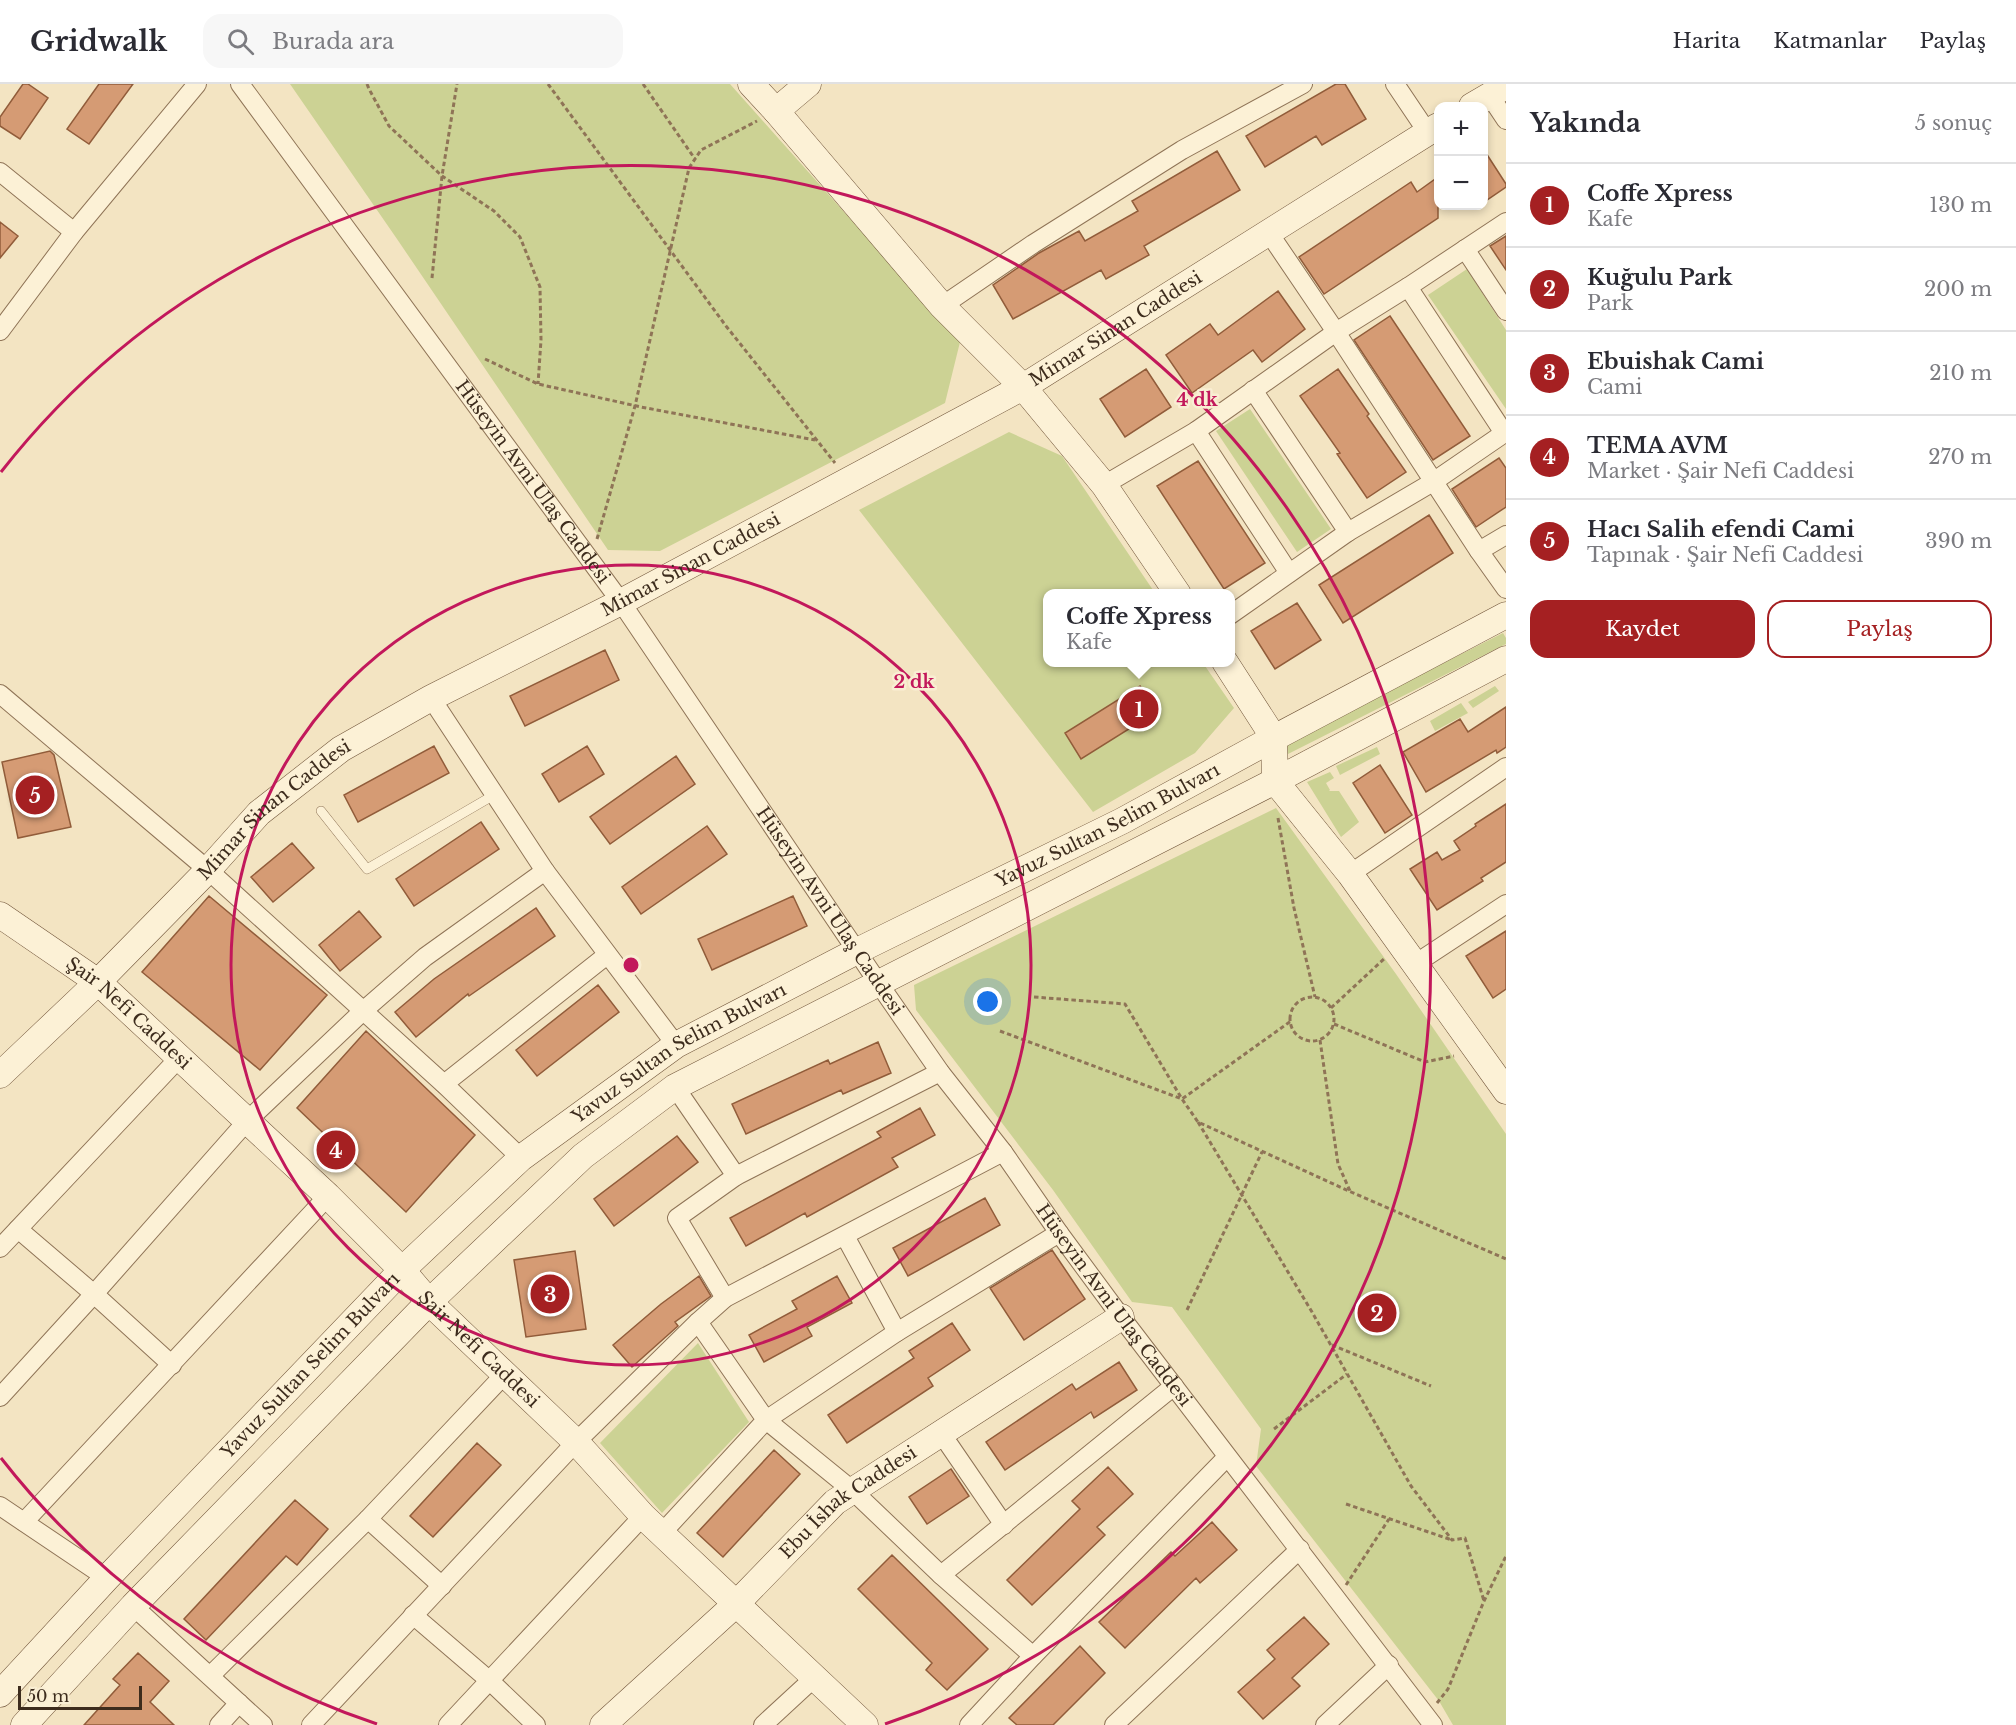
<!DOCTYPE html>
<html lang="tr">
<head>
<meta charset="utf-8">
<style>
	:root { --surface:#fff; --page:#f7f7f7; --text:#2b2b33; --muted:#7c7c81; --line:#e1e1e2; --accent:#a52022 }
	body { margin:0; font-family:"Libre Baskerville",serif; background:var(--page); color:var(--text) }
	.controls { position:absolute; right:18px; top:18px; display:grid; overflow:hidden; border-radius:12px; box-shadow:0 3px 9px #0003 }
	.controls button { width:54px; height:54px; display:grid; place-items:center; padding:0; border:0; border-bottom:2px solid var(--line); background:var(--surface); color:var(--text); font:30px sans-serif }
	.scale { position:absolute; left:18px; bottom:15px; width:124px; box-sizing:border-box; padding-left:6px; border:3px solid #3d2c1d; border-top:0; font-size:16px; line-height:21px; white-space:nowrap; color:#3d2c1d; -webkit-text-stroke:4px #f9eed3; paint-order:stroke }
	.you { position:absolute; left:988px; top:918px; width:21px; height:21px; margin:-15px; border:4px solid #fff; border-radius:50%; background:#1a73e8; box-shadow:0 0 0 9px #1a73e833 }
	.badge { display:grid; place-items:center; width:39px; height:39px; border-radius:50%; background:var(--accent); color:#fff; font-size:20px; font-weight:700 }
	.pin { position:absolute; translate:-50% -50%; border:3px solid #fff; box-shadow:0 2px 6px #0006 }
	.popup { position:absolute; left:1043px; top:505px; width:192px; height:78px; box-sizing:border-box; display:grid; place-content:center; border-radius:12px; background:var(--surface); filter:drop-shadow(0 2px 4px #0005); font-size:20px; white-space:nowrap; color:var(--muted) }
	.popup b { font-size:22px; color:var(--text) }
	.popup::after { content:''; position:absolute; left:50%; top:100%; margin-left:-12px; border:12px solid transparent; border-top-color:var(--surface) }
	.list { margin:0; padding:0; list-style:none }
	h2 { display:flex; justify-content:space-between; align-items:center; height:78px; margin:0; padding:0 24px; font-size:26px }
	h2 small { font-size:20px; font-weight:400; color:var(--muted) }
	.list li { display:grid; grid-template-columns:39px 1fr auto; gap:18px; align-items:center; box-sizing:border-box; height:84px; padding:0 24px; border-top:2px solid var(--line) }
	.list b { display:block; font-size:22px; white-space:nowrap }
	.list p { margin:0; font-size:20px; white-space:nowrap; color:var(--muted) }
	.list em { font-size:20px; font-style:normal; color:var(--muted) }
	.actions { display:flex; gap:12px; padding:18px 24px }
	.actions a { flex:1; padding:14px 0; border:2px solid var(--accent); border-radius:18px; text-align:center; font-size:21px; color:var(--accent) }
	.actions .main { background:var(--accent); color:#fff }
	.icon { flex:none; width:33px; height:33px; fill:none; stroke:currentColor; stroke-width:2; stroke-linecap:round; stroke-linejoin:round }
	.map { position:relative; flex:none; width:1506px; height:1641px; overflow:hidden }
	header { display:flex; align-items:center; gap:36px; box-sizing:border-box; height:84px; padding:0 30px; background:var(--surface); border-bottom:2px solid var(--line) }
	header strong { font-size:28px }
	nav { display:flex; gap:33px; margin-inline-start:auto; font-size:21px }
	.search { width:420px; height:54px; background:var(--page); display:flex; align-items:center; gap:15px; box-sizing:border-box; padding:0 21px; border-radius:18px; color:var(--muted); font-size:22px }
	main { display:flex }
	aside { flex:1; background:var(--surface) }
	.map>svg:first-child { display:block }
</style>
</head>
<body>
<header>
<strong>Gridwalk</strong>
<div class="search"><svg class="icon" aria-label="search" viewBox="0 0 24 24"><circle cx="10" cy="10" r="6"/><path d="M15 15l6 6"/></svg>Burada ara</div>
<nav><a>Harita</a><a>Katmanlar</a><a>Paylaş</a></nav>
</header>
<main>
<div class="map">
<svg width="1506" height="1641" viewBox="0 0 1506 1641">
	<rect width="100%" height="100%" fill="#f3e4c2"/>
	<path fill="#ccd294" d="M290 0H730L960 258 945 319 660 467 608 466 397 155Z
		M1467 185 1506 246V325L1428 211Z
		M1250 325 1331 445 1297 468 1216 347Z
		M1009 348 1062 372 1155 509 1048 510V578L1203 579 1234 624 1195 669 1093 728 859 426Z
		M1503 549 1506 554V560L1288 670 1281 661Z
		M1495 602 1499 607 1473 624 1468 618Z
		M1461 619 1468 629 1435 647 1430 637Z
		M1377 663 1380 670 1340 691 1336 682Z
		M1330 688 1334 694 1326 699 1330 706 1329 707H1339L1359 738 1341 753 1307 698Z
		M1276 724 1396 890 1506 1050V1641H1453L1439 1617 1256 1382 1261 1345 1172 1223 1132 1218 1053 1106 916 926 914 901Z
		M698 1259 749 1338 662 1429 600 1359Z"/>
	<path fill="#d59b74" stroke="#915c3a" stroke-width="1.5" d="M23 0H28L48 14 20 55 0 42V33Z
		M99 0H133L89 60 67 45Z
		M1336 0H1345L1366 35 1322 61 1316 52 1265 83 1246 52Z
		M1484 66 1506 100V103L1484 118Z
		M1217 67 1240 106 1144 162 1149 171 1106 195 1101 186 1013 235 993 201 1039 169 1079 147 1085 157 1138 127 1132 117Z
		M1438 93V134L1324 210 1299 173 1411 98 1417 108Z
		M0 138 18 152 0 174Z
		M1506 152V186L1490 162Z
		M1278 207 1305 245 1262 278 1253 266 1192 309 1166 271 1210 240 1218 251Z
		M1390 232 1470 352 1433 376 1354 256Z
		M1146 285 1171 323 1125 353 1100 315Z
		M1338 285 1369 330 1367 332 1406 388 1367 414 1337 370 1340 369 1300 312Z
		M1499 374 1506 384V423L1476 443 1452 405Z
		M1198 377 1265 479 1224 505 1157 402Z
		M1429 431 1453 469 1343 539 1319 501Z
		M1297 519 1321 556 1275 585 1251 547Z
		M605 566 619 596 525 642 510 612Z
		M1140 602 1156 628 1081 675 1065 649Z
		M1506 623V663L1497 669 1496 666 1426 708 1403 668 1460 635 1468 648Z
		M434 662 449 689 358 738 344 711Z
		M587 662 604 690 559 718 542 690Z
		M50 667 54 671 71 743 18 754 2 678Z
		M676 672 695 700 610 760 590 733Z
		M1380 681 1412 731 1385 749 1353 699Z
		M1506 720V778L1481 794 1483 797 1437 826 1410 785 1437 768 1442 776 1460 766 1454 757 1476 742 1475 740Z
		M481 738 499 765 414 822 396 795Z
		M707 742 727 770 641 830 622 803Z
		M292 759 314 784 273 818 251 793Z
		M209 812 327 911 260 986 142 888Z
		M793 812 807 842 712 886 698 855Z
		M536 824 555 852 469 912 468 910 416 953 395 928 434 895Z
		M359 827 381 853 340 887 319 861Z
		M1506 847V905L1493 914 1466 872Z
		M598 901 619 928 537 992 516 966Z
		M366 947 475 1051 406 1128 297 1024Z
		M878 958 891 989 843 1010 841 1006 746 1050 732 1020 828 976 830 980Z
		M920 1024 935 1051 892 1074 898 1083 807 1133 805 1129 746 1162 730 1134 881 1053 877 1048Z
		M677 1052 698 1078 614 1142 594 1115Z
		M985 1114 1000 1141 908 1192 893 1164Z
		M1052 1166 1085 1215 1024 1256 990 1204Z
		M575 1167 586 1245 526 1253 514 1176Z
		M699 1192 711 1212 675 1238 678 1242 632 1283 613 1261 661 1220Z
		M837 1192 852 1219 807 1243 812 1252 764 1278 749 1251 797 1225 792 1217Z
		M952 1239 970 1266 928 1294 933 1302 847 1359 828 1331 914 1274 909 1267Z
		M1119 1278 1137 1306 1094 1334 1091 1328 1005 1386 986 1358 1072 1300 1076 1306Z
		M477 1359 501 1381 433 1453 410 1432Z
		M774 1366 800 1390 723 1473 697 1449Z
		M1108 1383 1133 1410 1097 1443 1105 1451 1032 1521 1007 1496 1080 1425 1072 1417Z
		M951 1385 969 1412 927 1440 909 1413Z
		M295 1416 328 1445 297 1481 286 1472 206 1556 184 1535Z
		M1212 1438 1237 1466 1200 1499 1196 1494 1125 1564 1099 1538 1171 1468 1175 1472Z
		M892 1471 988 1565 947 1606 926 1586 932 1579 858 1505Z
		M1304 1533 1329 1560 1292 1594 1300 1602 1263 1635 1238 1608 1275 1575 1267 1566Z
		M1080 1562 1105 1589 1053 1641H1017L1009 1634Z
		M138 1569 169 1597 150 1618 174 1641H84L120 1601 113 1595Z"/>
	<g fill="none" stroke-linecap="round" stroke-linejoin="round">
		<defs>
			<path id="lane" d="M321 727 367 785 494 711"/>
			<g id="street">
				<path id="s1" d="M240 0 621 518 879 900 940 988 1003 1068 1059 1149 1121 1233 1433 1641"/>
				<path d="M1395 0 1428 49"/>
				<path d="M1490 12 1506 36"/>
				<path d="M0 88 74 148"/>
				<path d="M1269 149 1336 248 1479 467 1506 505"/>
				<path d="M1465 165 1506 227"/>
				<path d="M1408 203 1504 349"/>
				<path d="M942 222 1033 160 1182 66 1303 0"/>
				<path d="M0 247 74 148 197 0"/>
				<path d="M1253 306 1348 448"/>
				<path d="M1196 347 1289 489"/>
				<path d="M1104 401 1196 347 1336 248 1408 203 1506 138"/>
				<path d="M1479 467 1506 451"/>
				<path d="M1230 531 1348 448 1433 398 1506 348"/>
				<path d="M0 610 208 786 444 1000 521 1074"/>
				<path d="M431 614 545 787 676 961"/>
				<path d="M1350 790 1506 683"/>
				<path d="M1415 880 1506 820"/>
				<path d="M444 1000 607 871"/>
				<path d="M675 1003 736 1092"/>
				<path d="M18 1145 94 1210 172 1281"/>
				<path d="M845 1152 897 1248"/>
				<path d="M0 1164 179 974"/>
				<path d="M725 1214 677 1134 736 1092 940 988"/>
				<path d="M0 1313 94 1210 247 1037 363 927 425 873 545 787"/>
				<path d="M941 1349 1004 1441"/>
				<path d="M0 1422 107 1494"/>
				<path d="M368 1435 442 1502"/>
				<path d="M24 1438 328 1112"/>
				<path d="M662 1449 766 1336 698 1238 725 1214 1003 1068"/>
				<path d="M941 1491 1174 1302"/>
				<path d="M133 1522 263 1641"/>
				<path d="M413 1531 490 1597 536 1641"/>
				<path d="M1033 1572 941 1491 852 1406 766 1336 897 1248 1059 1149"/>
				<path d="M210 1592 368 1435 504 1291"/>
				<path d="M219 1641 239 1619"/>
				<path d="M311 1641 576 1358 698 1238"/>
				<path d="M448 1641 643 1432"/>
				<path d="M763 1641 814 1594"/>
				<path d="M969 1641 1033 1572 1227 1373"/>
				<path d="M1114 1641 1300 1465"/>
				<path d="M1325 1641 1389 1581"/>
			</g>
			<g id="secondary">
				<path d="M751 0 776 27 942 222 1023 303 1104 401 1178 510"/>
				<path d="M1472 22 1506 2"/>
				<path d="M776 27 808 0"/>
				<path d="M1225 578 1274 654 1275 697 1350 790 1506 1007"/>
				<path id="s2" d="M0 831 98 898 328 1112 402 1186 429 1218 576 1358 643 1432 865 1641"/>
				<path id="s3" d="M0 991 98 898 208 786 259 729 341 665 431 614 621 518 1023 303 1438 42"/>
				<path id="s4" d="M0 1610 107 1494 402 1186 521 1074 676 961 857 867 1122 737 1274 654 1506 531"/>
				<path d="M24 1641 133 1522 429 1218 583 1072 675 1003 1275 697 1506 575"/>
				<path id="s5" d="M603 1641 736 1520 835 1418 1121 1233"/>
			</g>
		</defs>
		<use href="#lane" stroke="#8f7457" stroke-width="10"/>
		<use href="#street" stroke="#8f7457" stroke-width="20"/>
		<use href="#secondary" stroke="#71553a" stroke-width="27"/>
		<path stroke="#8f7457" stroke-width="3" stroke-dasharray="4.5 3" stroke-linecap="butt" d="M367 0 369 5 389 42 442 92 494 127 520 153 540 203 541 256 538 300
			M548 0 726 242 835 379
			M643 0 695 75
			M432 194 442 92 457 0
			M485 275 538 300 641 323 815 356
			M597 455 635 322 689 84 701 66 757 37
			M1278 734 1294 824 1315 913
			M1034 913 1125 920 1182 1015 1198 1038 1351 1108 1506 1175
			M1290 935a22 22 0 1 1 44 0a22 22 0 1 1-44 0Z
			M1331 924 1385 874
			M1334 940 1425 978 1454 972
			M1000 947 1182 1015 1291 937
			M1320 956 1338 1080 1350 1107
			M1198 1038 1312 1228 1411 1402 1452 1456 1465 1454 1484 1517
			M1187 1226 1262 1068
			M1332 1261 1431 1302
			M1274 1345 1347 1290
			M1346 1420 1452 1456
			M1346 1501 1389 1435
			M1437 1619 1448 1605 1484 1517 1506 1472"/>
		<use href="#lane" stroke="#fcf1d6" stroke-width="9"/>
		<use href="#street" stroke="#fcf1d6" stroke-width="18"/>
		<use href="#secondary" stroke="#fcf1d6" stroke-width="26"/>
	</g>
	<g fill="none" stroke="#c2185b" stroke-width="3">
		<circle cx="631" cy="881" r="400"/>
		<path d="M377 1640A800 800 0 0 1 1 1374M1 388A800 800 0 1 1 885 1640"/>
	</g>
	<g text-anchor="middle" stroke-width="5" stroke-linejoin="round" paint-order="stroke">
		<g font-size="18" fill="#3d2c1d" stroke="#f9eed3">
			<text dy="6" stroke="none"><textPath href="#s3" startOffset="1354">Mimar Sinan Caddesi</textPath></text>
			<text dy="6" stroke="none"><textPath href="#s1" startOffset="494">Hüseyin Avni Ulaş Caddesi</textPath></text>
			<text dy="6" stroke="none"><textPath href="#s3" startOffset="868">Mimar Sinan Caddesi</textPath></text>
			<text dy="6" stroke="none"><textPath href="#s3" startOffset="382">Mimar Sinan Caddesi</textPath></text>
			<text dy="6" stroke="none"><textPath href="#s4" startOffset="1424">Yavuz Sultan Selim Bulvarı</textPath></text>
			<text dy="6" stroke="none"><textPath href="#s1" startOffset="1016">Hüseyin Avni Ulaş Caddesi</textPath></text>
			<text dy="6" stroke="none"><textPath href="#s2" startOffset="162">Şair Nefi Caddesi</textPath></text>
			<text dy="6" stroke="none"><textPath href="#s4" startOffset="938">Yavuz Sultan Selim Bulvarı</textPath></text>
			<text dy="6" stroke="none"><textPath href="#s1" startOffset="1502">Hüseyin Avni Ulaş Caddesi</textPath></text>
			<text dy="6" stroke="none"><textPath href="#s2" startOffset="648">Şair Nefi Caddesi</textPath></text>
			<text dy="6" stroke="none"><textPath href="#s4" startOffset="452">Yavuz Sultan Selim Bulvarı</textPath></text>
			<text dy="6" stroke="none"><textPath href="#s5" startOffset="332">Ebu İshak Caddesi</textPath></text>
		</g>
	</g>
	<circle cx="631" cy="881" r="9" fill="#c2185b" stroke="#f9eed3" stroke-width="3"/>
	<g font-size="18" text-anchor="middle" font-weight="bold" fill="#c2185b" stroke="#f9eed3" stroke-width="5" stroke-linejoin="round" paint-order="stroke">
		<text x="1197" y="322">4 dk</text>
		<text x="914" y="604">2 dk</text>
	</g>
</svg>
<div class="controls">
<button>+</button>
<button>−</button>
</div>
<div class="scale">50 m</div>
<div class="you"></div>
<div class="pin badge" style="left:1139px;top:625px">1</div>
<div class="popup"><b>Coffe Xpress</b>Kafe</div>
<div class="pin badge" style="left:1377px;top:1229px">2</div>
<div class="pin badge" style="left:550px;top:1210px">3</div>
<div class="pin badge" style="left:336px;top:1066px">4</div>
<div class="pin badge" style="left:35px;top:711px">5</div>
</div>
<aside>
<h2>Yakında<small>5 sonuç</small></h2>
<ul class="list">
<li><span class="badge">1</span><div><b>Coffe Xpress</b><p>Kafe</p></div><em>130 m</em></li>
<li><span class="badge">2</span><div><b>Kuğulu Park</b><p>Park</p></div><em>200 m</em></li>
<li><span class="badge">3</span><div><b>Ebuishak Cami</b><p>Cami</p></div><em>210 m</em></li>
<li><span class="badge">4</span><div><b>TEMA AVM</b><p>Market · Şair Nefi Caddesi</p></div><em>270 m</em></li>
<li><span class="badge">5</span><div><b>Hacı Salih efendi Cami</b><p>Tapınak · Şair Nefi Caddesi</p></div><em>390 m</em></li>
</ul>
<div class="actions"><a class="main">Kaydet</a><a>Paylaş</a></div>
</aside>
</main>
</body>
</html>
